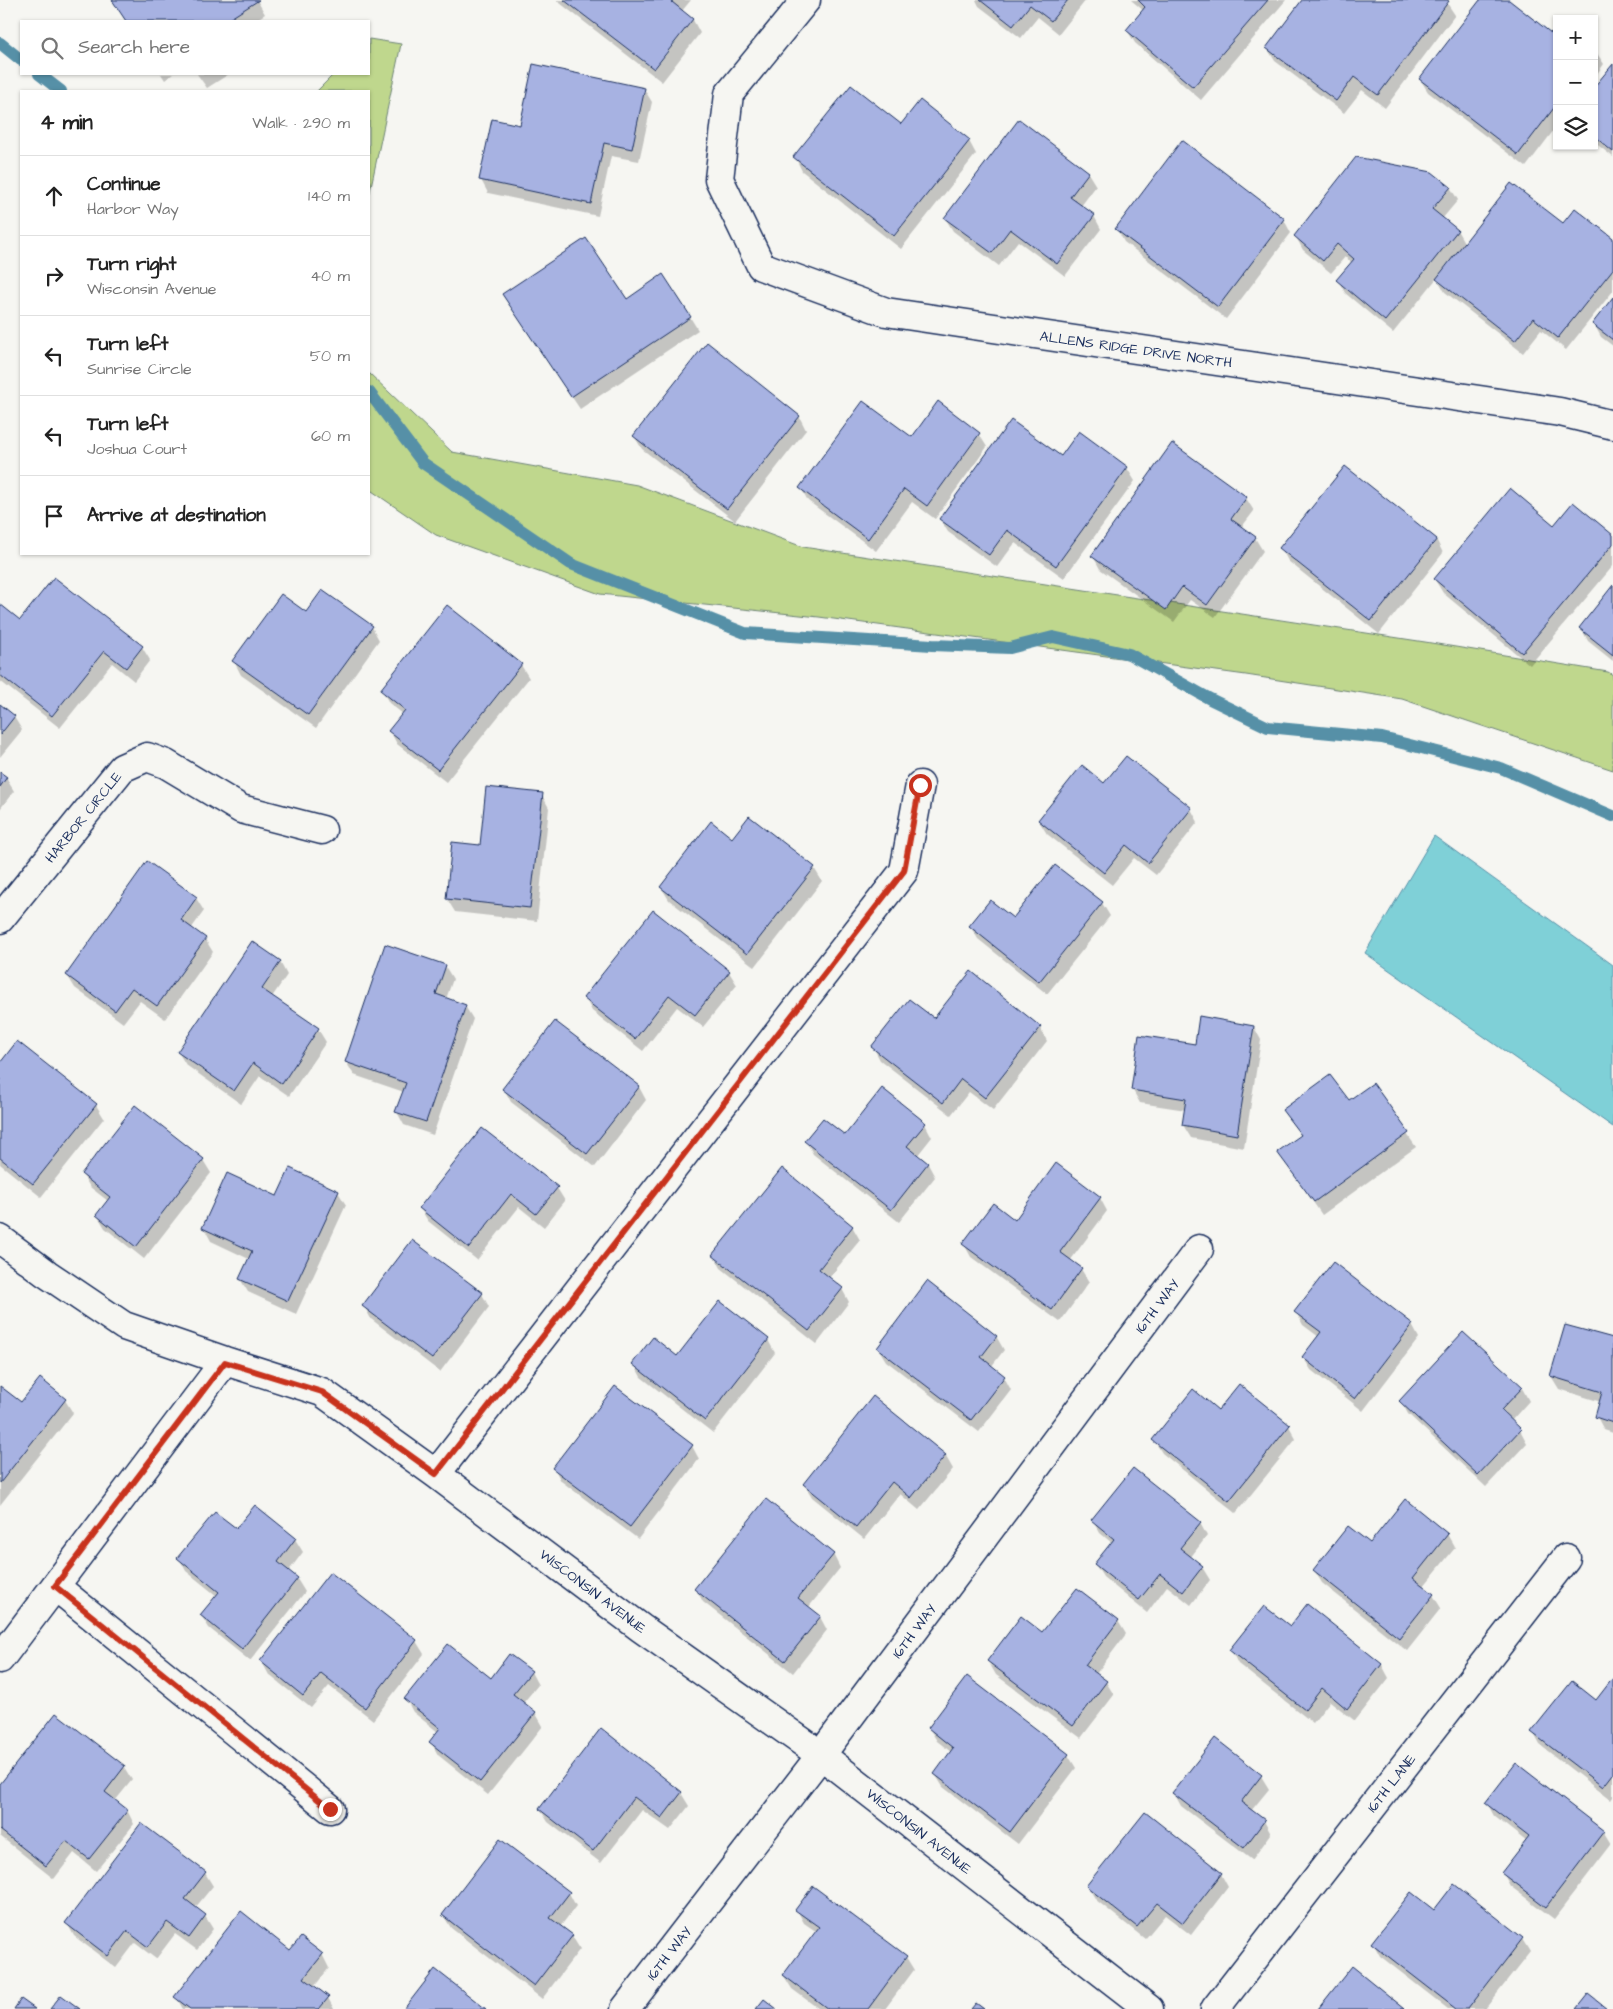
<!DOCTYPE html>
<html lang="en">
<head>
<meta charset="utf-8">
<style>
	:root { --surface:#fff; --page:#f6f6f6; --text:#222; --muted:#767676; --line:#e0e0e0 }
	body { margin:0; font-family:"Architects Daughter",sans-serif; background:var(--page); color:var(--text) }
	.controls { position:absolute; right:15px; top:15px; display:grid; overflow:hidden; border-radius:0px; box-shadow:0 1px 4px #0004 }
	.controls button { width:45px; height:45px; display:grid; place-items:center; padding:0; border:0; border-bottom:1px solid var(--line); background:var(--surface); color:var(--text); font:25px sans-serif }
	.stop { position:absolute; width:15px; height:15px; margin:-11px; border:4px solid #c8321e; border-radius:50%; background:#fff }
	.stop.end { background:#c8321e; border-color:#fff; box-shadow:0 1px 5px #0008 }
	.list { margin:0; padding:0; list-style:none }
	h2 { display:flex; justify-content:space-between; align-items:center; height:65px; margin:0; padding:0 20px; font-size:21px }
	h2 small { font-size:16px; font-weight:400; color:var(--muted) }
	.list li { display:grid; grid-template-columns:32px 1fr auto; gap:15px; align-items:center; box-sizing:border-box; height:80px; padding:0 20px; border-top:1px solid var(--line) }
	.list b { display:block; font-size:19px; white-space:nowrap }
	.list p { margin:0; font-size:16px; white-space:nowrap; color:var(--muted) }
	.list em { font-size:16px; font-style:normal; color:var(--muted) }
	.icon { flex:none; width:28px; height:28px; fill:none; stroke:currentColor; stroke-width:2; stroke-linecap:round; stroke-linejoin:round }
	.map { position:relative; flex:none; width:1613px; height:2009px; overflow:hidden }
	.search { position:absolute; background:var(--surface); box-shadow:0 1px 4px #0004; left:20px; top:20px; width:350px; height:55px; display:flex; align-items:center; gap:12px; box-sizing:border-box; padding:0 18px; border-radius:0px; color:var(--muted); font-size:19px }
	.panel { position:absolute; background:var(--surface); box-shadow:0 1px 4px #0004; left:20px; top:90px; width:350px; height:465px; border-radius:0px }
	.map>svg:first-child { display:block }
</style>
</head>
<body>
<div class="map">
<svg width="1613" height="2009" viewBox="0 0 1613 2009">
	<rect width="100%" height="100%" fill="#f6f6f2"/>
	<filter id="ink" filterUnits="userSpaceOnUse"><feTurbulence type="fractalNoise" baseFrequency=".02" numOctaves="2"/><feDisplacementMap in="SourceGraphic" scale="10" xChannelSelector="R" yChannelSelector="G"/><feConvolveMatrix kernelMatrix="1 2 1 2 8 2 1 2 1" color-interpolation-filters="sRGB"/></filter>
	<g filter="url(#ink)">
		<path fill="#bfd78d" stroke="#6d8376" d="M369 39 401 44 369 196V91H317L334 74H369Z
			M369 373 452 452 637 485 803 547 1425 642 1608 672 1613 675V770L1402 699 1246 675 819 617 600 594 436 535 369 489Z"/>
		<path fill="#7fd0d7" stroke="#5790a7" d="M1434 836 1613 965V1127L1365 953Z"/>
		<path fill="#0003" d="M113 0H257L265 14 254 21H126Z
			M556 0H691L682 11 693 20 700 33 662 82Z
			M976 0H1086L1059 34 1038 17 1021 38 979 6Z
			M1131 0H1286L1201 100 1135 43 1127 30 1144 11Z
			M1303 0H1445L1455 15 1385 108 1362 90 1344 113 1275 61 1267 48Z
			M1481 0H1507L1551 34 1557 28V126L1526 167 1428 92 1420 79Z
			M1594 49 1604 64 1594 78Z
			M1613 66V157L1594 142V89Z
			M161 74H173L165 80Z
			M197 74H229L207 88Z
			M644 89 652 102 639 161 611 156 598 216 488 193 481 180 521 127Z
			M1019 121 1088 173 1096 186 1081 206 1094 216 1101 229 1065 276 1018 241 999 266 953 231 945 218Z
			M969 141 976 154 901 249 802 171 795 157Z
			M1450 187 1458 200 1442 219 1457 230 1465 244 1563 225 1613 240V291L1566 350 1541 330 1523 353 1445 292 1437 278 1393 333 1345 293 1338 280 1352 263 1345 257 1331 273 1303 250 1296 237Z
			M1284 220 1291 233 1226 319 1124 242 1117 229Z
			M1613 299V346L1601 337 1594 324Z
			M626 301 690 317 698 330 580 409 511 307Z
			M799 416 806 430 735 521 642 449 634 436Z
			M979 434 987 447 935 519 912 502 876 551 808 501 801 488 912 439Z
			M1173 445 1246 498 1254 511 1241 528 1255 538 1263 551 1215 617 1190 600 1174 622 1100 569 1093 556Z
			M1061 458 1127 468 1135 481 1064 578 1015 543 997 567 948 532 940 519Z
			M1554 526 1613 537V566L1530 665 1443 593 1435 580Z
			M1436 539 1443 553 1379 634 1288 561 1281 548Z
			M54 578 142 647 150 660 134 681 112 663 60 728 0 681V606L20 622Z
			M1613 587V661L1588 641 1581 628Z
			M306 614 372 627 379 640 316 728 241 675 234 661Z
			M521 665 529 678 446 782 397 744 390 731 403 714 389 703 382 690Z
			M0 706 14 717 22 730 0 757Z
			M0 773 6 778 14 791 0 809Z
			M1104 784 1191 809 1198 822 1156 875 1134 858 1112 885 1047 834 1039 821Z
			M542 795 549 808 537 921 455 912 447 899 481 846Z
			M733 840 814 868 822 881 755 967 669 900 661 887Z
			M147 863 196 898 204 911 191 929 205 939 213 952 165 1019 140 1001 123 1023 75 988 67 975Z
			M1056 867 1102 903 1110 916 1047 994 978 939 970 926 1013 920Z
			M280 962 287 975 272 997 318 1029 326 1042 289 1096 260 1076 241 1104 186 1065 178 1052Z
			M445 966 453 979 446 999 465 1006 473 1019 433 1135 404 1125 397 1112 404 1092 354 1075 346 1062Z
			M729 972 737 985 703 1027 677 1007 643 1051 592 1011 585 998Z
			M934 1020 1040 1028 1047 1041 993 1110 969 1092 951 1115 880 1060 873 1047Z
			M1254 1027 1261 1040 1244 1148 1191 1138 1183 1125 1186 1110 1140 1103 1132 1089 1196 1045Z
			M0 1065 96 1105 104 1118 41 1197 0 1164Z
			M1372 1084 1416 1147 1322 1215 1279 1152 1301 1136 1284 1110 1348 1102Z
			M639 1087 646 1100 595 1167 511 1102 504 1089Z
			M135 1107 203 1160 211 1173 144 1259 105 1228 97 1215 108 1201 90 1187 82 1174Z
			M925 1124 932 1137 917 1156 928 1164 935 1177 899 1222 813 1154 806 1141Z
			M483 1129 557 1188 565 1201 544 1227 519 1207 477 1260 428 1221 420 1208Z
			M338 1192 346 1205 296 1314 248 1292 240 1279 249 1259 211 1241 204 1228 277 1197Z
			M1100 1198 1107 1211 1070 1261 1081 1269 1089 1282 1060 1322 971 1257 964 1244 1015 1221Z
			M852 1226 860 1240 829 1278 842 1289 849 1302 817 1344 721 1268 714 1255Z
			M482 1294 489 1307 440 1372 371 1319 364 1306Z
			M1296 1312 1412 1325 1419 1338 1363 1411 1311 1370 1303 1357 1319 1337 1303 1325Z
			M996 1336 1004 1350 991 1367 1004 1377 1011 1390 979 1432 886 1361 878 1348Z
			M768 1340 775 1353 713 1433 641 1377 634 1364Z
			M1613 1340V1433L1604 1430 1597 1417 1601 1402 1559 1389 1551 1376Z
			M40 1380 65 1400 73 1413 0 1505V1387L21 1404Z
			M1522 1388 1529 1401 1511 1421 1520 1430 1527 1443 1486 1487 1408 1414 1401 1401Z
			M1289 1426 1296 1439 1236 1513 1162 1453 1154 1440Z
			M692 1446 699 1459 638 1539 561 1481 554 1468Z
			M945 1455 953 1469 919 1510 900 1494 864 1539 812 1497 804 1484Z
			M255 1507 295 1539 303 1552 288 1572 297 1579 305 1592 250 1661 209 1628 201 1615 217 1596 186 1571 179 1558 236 1530Z
			M1093 1520 1200 1523 1207 1536 1190 1558 1202 1567 1210 1580 1191 1605 1167 1586 1147 1613 1103 1577 1095 1564 1112 1543 1100 1533Z
			M1447 1534 1455 1548 1423 1587 1433 1595 1441 1608 1407 1651 1322 1583 1314 1570 1370 1545Z
			M833 1554 840 1568 808 1608 820 1617 827 1630 793 1673 703 1602 696 1589Z
			M330 1574 416 1641 424 1654 373 1720 329 1686 311 1708 269 1675 262 1662Z
			M1307 1606 1382 1665 1389 1678 1355 1721 1330 1701 1313 1723 1238 1664 1231 1650 1290 1628Z
			M1118 1621 1126 1634 1096 1674 1106 1682 1114 1695 1081 1738 996 1675 988 1661 1043 1634Z
			M531 1672 538 1685 523 1703 535 1712 543 1726 488 1795 438 1755 431 1742 438 1732 413 1712 406 1699Z
			M967 1678 1068 1755 1076 1768 1018 1844 943 1787 935 1774 951 1752 937 1741 929 1728Z
			M1613 1680V1797L1611 1800 1540 1745 1533 1732 1596 1701Z
			M601 1730 681 1793 689 1806 670 1830 642 1810 601 1863 548 1822 540 1809Z
			M1516 1765 1603 1832 1611 1845 1554 1919 1510 1886 1503 1873 1527 1842 1494 1816 1487 1803Z
			M124 1767 132 1780 115 1801 127 1810 134 1824 96 1871 74 1853 54 1879 0 1836V1786Z
			M1261 1776 1269 1789 1251 1811 1264 1821 1271 1834 1252 1860 1181 1806 1174 1793Z
			M205 1873 213 1886 195 1908 205 1916 213 1929 197 1950 175 1934 156 1959 135 1943 116 1968 74 1936 67 1923Z
			M1221 1874 1228 1887 1191 1935 1165 1915 1145 1939 1096 1900 1088 1887Z
			M813 1887 906 1957 914 1970 885 2009H819L792 1989 784 1976 817 1932 804 1923 797 1910Z
			M569 1893 576 1906 560 1927 572 1936 580 1949 542 1999 451 1928 443 1915Z
			M1435 1912 1522 1939 1530 1952 1485 2009H1448L1380 1956 1373 1943Z
			M291 1952 322 1954 329 1968 314 1987 328 1998 334 2009H183L176 1997Z"/>
		<g fill="none" stroke-linecap="round" stroke-linejoin="round">
			<path stroke="#5790a7" stroke-width="12" d="M0 43 21 60
				M39 74 61 91
				M369 392 423 463 571 564 745 633 932 645 1010 648 1053 637 1129 654 1210 699 1268 727 1382 738 1501 768 1613 816"/>
		</g>
		<path fill="#a7b2e2" stroke="#1b2f5e" d="M112 0H259L226 21H126Z
			M564 0H673L672 2 693 19 654 69Z
			M980 0H1068L1051 21 1030 5 1013 26Z
			M1138 0H1268L1193 87 1126 30 1145 7Z
			M1302 0H1447L1449 1 1378 95 1354 77 1336 101 1266 48Z
			M1480 0H1509L1551 33 1557 26V104L1518 155 1419 79Z
			M533 64 645 88 632 149 604 143 591 204 479 180 492 119 520 125Z
			M1613 64V152L1594 136V87Z
			M851 85 901 124 920 100 970 140 894 236 793 157Z
			M1019 119 1089 172 1070 197 1095 215 1057 264 1010 229 992 253 944 218Z
			M1182 140 1285 219 1218 307 1115 229Z
			M1356 157 1432 172 1451 187 1432 209 1458 230 1385 321 1336 280 1354 259 1337 244 1323 261 1294 236Z
			M1511 183 1563 223 1575 208 1613 238V269L1558 338 1533 318 1515 341 1436 279Z
			M586 238 627 299 663 274 691 317 571 397 502 294Z
			M1613 297V340L1592 324Z
			M707 342 800 416 727 509 633 436Z
			M863 401 912 437 938 401 980 433 927 506 904 489 868 539 799 488Z
			M1011 420 1061 456 1079 431 1128 467 1056 566 1007 530 989 555 939 519Z
			M1172 443 1247 497 1231 519 1256 537 1207 605 1182 587 1166 610 1091 556Z
			M1345 466 1437 539 1371 621 1279 548Z
			M1510 488 1554 525 1573 502 1613 535V544L1522 653 1434 579Z
			M54 577 143 646 126 668 104 651 52 716 0 675V604L20 620Z
			M1613 585V655L1579 628Z
			M322 590 373 626 308 715 232 661 281 594 306 612Z
			M447 605 522 664 438 770 388 731 405 710 380 690Z
			M0 704 15 716 0 735Z
			M1126 756 1192 808 1148 863 1126 845 1104 873 1038 820 1082 765 1104 783Z
			M0 772 7 777 0 787Z
			M486 787 543 793 530 908 446 899 452 842 480 845Z
			M749 816 815 867 747 954 660 887 711 821 732 838Z
			M147 861 197 897 181 920 206 938 157 1006 132 988 115 1011 66 975Z
			M1055 865 1103 902 1039 982 969 926 990 900 1013 918Z
			M653 910 730 971 695 1015 669 995 635 1039 583 998Z
			M252 941 281 961 262 989 319 1028 282 1084 253 1063 234 1091 177 1052Z
			M385 944 446 965 436 994 466 1005 426 1122 395 1112 406 1083 345 1062Z
			M971 971 1041 1027 985 1098 961 1079 943 1103 871 1047 909 999 934 1018Z
			M1199 1016 1254 1026 1237 1135 1182 1125 1186 1099 1131 1090 1139 1035 1195 1044Z
			M555 1021 640 1086 587 1154 502 1089Z
			M17 1041 97 1104 33 1184 0 1158V1063Z
			M1330 1075 1349 1100 1373 1083 1409 1133 1314 1202 1277 1152 1301 1135 1282 1110Z
			M882 1088 926 1123 907 1146 928 1163 891 1210 804 1141 823 1118 845 1135Z
			M135 1105 204 1159 136 1247 96 1215 110 1197 81 1174Z
			M482 1128 558 1187 536 1214 511 1194 469 1248 419 1208Z
			M1056 1163 1101 1197 1060 1252 1082 1268 1052 1310 962 1244 993 1203 1015 1220Z
			M290 1168 339 1191 288 1301 239 1279 252 1251 202 1228 227 1173 277 1196Z
			M782 1168 853 1226 819 1269 843 1288 809 1331 712 1255Z
			M412 1240 483 1293 432 1359 362 1306Z
			M1333 1262 1413 1324 1355 1399 1302 1357 1321 1332 1294 1312Z
			M927 1281 997 1336 981 1357 1005 1376 971 1420 877 1348Z
			M720 1301 769 1339 705 1421 632 1364 653 1337 677 1356Z
			M1565 1325 1613 1338V1423L1595 1417 1602 1392 1550 1376Z
			M1463 1332 1523 1387 1501 1410 1521 1429 1478 1475 1399 1401Z
			M40 1378 66 1399 0 1483V1386L21 1402Z
			M1239 1384 1290 1425 1229 1501 1152 1440 1193 1389 1218 1410Z
			M615 1386 693 1445 630 1527 552 1468Z
			M873 1396 946 1455 911 1498 892 1482 856 1527 803 1484Z
			M1133 1468 1201 1522 1180 1548 1203 1566 1183 1592 1160 1574 1139 1600 1094 1564 1114 1539 1091 1520Z
			M766 1499 834 1554 798 1598 821 1616 785 1661 694 1589Z
			M1405 1499 1448 1534 1413 1578 1434 1594 1399 1638 1313 1570 1348 1526 1370 1543Z
			M255 1505 296 1538 278 1562 298 1578 242 1649 200 1615 219 1592 177 1558 215 1512 236 1528Z
			M330 1572 417 1640 365 1708 321 1673 303 1696 260 1661Z
			M1077 1588 1119 1620 1085 1665 1107 1681 1073 1726 987 1661 1021 1616 1042 1632Z
			M1307 1604 1382 1664 1347 1709 1322 1688 1305 1710 1229 1650 1264 1606 1290 1626Z
			M448 1644 491 1678 509 1654 532 1671 513 1694 536 1712 480 1782 429 1742 440 1728 404 1699Z
			M967 1676 1069 1754 1010 1832 934 1774 953 1748 928 1728Z
			M1613 1678V1774L1603 1787 1531 1732 1572 1681 1596 1700Z
			M56 1713 125 1766 105 1792 128 1810 89 1859 66 1841 46 1866 0 1830V1784Z
			M601 1728 682 1792 662 1818 634 1797 593 1851 539 1809Z
			M1215 1738 1262 1775 1241 1802 1265 1820 1244 1848 1172 1793Z
			M1516 1763 1604 1831 1546 1907 1501 1873 1529 1837 1485 1803Z
			M1145 1812 1222 1873 1183 1923 1157 1903 1137 1927 1086 1886Z
			M141 1823 206 1872 185 1899 206 1915 189 1938 167 1922 148 1947 127 1931 108 1956 65 1923Z
			M500 1839 570 1892 550 1918 573 1935 534 1986 442 1915Z
			M1454 1884 1523 1938 1468 2009H1456L1371 1943 1411 1892 1434 1910Z
			M813 1886 907 1956 868 2009H828L783 1975 819 1927 795 1910Z
			M241 1911 290 1950 301 1937 323 1954 304 1978 329 1997 319 2009H190L174 1997Z
			M1352 1966 1405 2009H1318Z
			M435 1969 486 2009H404Z
			M1588 1994 1607 2009H1576Z
			M61 1995 80 2009H50Z
			M21 1999 35 2009H14Z
			M764 1999 777 2009H756Z
			M976 2003 984 2009H971Z"/>
		<g fill="none" stroke-linecap="round" stroke-linejoin="round">
			<defs>
				<path id="minor" d="M806 0 729 94 719 179 761 266 886 312 1560 412 1613 425
					M0 919 122 768 147 757 166 764 241 809 322 830
					M0 1239 47 1274 124 1326 225 1361 322 1392 436 1474 641 1628 821 1755 1149 2009
					M436 1474 904 871 920 785
					M55 1586 330 1809
					M0 1659 225 1361
					M625 2009 821 1755 1199 1249
					M1215 2009 1566 1558"/>
			</defs>
			<use href="#minor" stroke="#1b2f5e" stroke-width="31"/>
			<use href="#minor" stroke="#f6f6f2" stroke-width="28"/>
		</g>
	</g>
	<g fill="none" stroke-linecap="round" stroke-linejoin="round" filter="url(#ink)">
		<path stroke="#c8321e" stroke-width="6" d="M330 1809 55 1586 225 1362 322 1392 436 1474 904 871 920 785"/>
	</g>
	<g text-anchor="middle" stroke-width="5" stroke-linejoin="round" paint-order="stroke">
		<g font-size="14" fill="#1b2f5e" stroke="#f6f6f2">
			<text transform="translate(1136 349) rotate(8)" y="5">ALLENS RIDGE DRIVE NORTH</text>
			<text transform="translate(83 817) rotate(-51)" y="5">HARBOR CIRCLE</text>
			<text transform="translate(1157 1306) rotate(-53)" y="5">16TH WAY</text>
			<text transform="translate(593 1591) rotate(37)" y="5">WISCONSIN AVENUE</text>
			<text transform="translate(914 1631) rotate(-53)" y="5">16TH WAY</text>
			<text transform="translate(1391 1783) rotate(-52)" y="5">16TH LANE</text>
			<text transform="translate(919 1831) rotate(38)" y="5">WISCONSIN AVENUE</text>
			<text transform="translate(669 1953) rotate(-52)" y="5">16TH WAY</text>
		</g>
	</g>
</svg>
<div class="controls">
<button>+</button>
<button>−</button>
<button><svg class="icon" aria-label="layers" viewBox="0 0 24 24"><path d="M12 4l9 5-9 5-9-5zM3 14l9 5 9-5"/></svg></button>
</div>
<div class="stop" style="left:920px;top:785px"></div>
<div class="stop end" style="left:330px;top:1809px"></div>
<div class="search"><svg class="icon" aria-label="search" viewBox="0 0 24 24"><circle cx="10" cy="10" r="6"/><path d="M15 15l6 6"/></svg>Search here</div>
<section class="panel">
<h2>4 min<small>Walk · 290 m</small></h2>
<ul class="list">
<li><svg class="icon" aria-label="ahead" viewBox="0 0 24 24"><path d="M12 20V5M6 11l6-6 6 6"/></svg><div><b>Continue</b><p>Harbor Way</p></div><em>140 m</em></li>
<li><svg class="icon" aria-label="right" viewBox="0 0 24 24"><path d="M7 20v-9h11M14 6l5 5-5 5"/></svg><div><b>Turn right</b><p>Wisconsin Avenue</p></div><em>40 m</em></li>
<li><svg class="icon" aria-label="left" viewBox="0 0 24 24"><path d="M17 20v-9H6M10 6l-5 5 5 5"/></svg><div><b>Turn left</b><p>Sunrise Circle</p></div><em>50 m</em></li>
<li><svg class="icon" aria-label="left" viewBox="0 0 24 24"><path d="M17 20v-9H6M10 6l-5 5 5 5"/></svg><div><b>Turn left</b><p>Joshua Court</p></div><em>60 m</em></li>
<li><svg class="icon" aria-label="arrive" viewBox="0 0 24 24"><path d="M6 21V4h12l-3 4 3 4H6"/></svg><div><b>Arrive at destination</b></div></li>
</ul>
</section>
</div>
</body>
</html>
